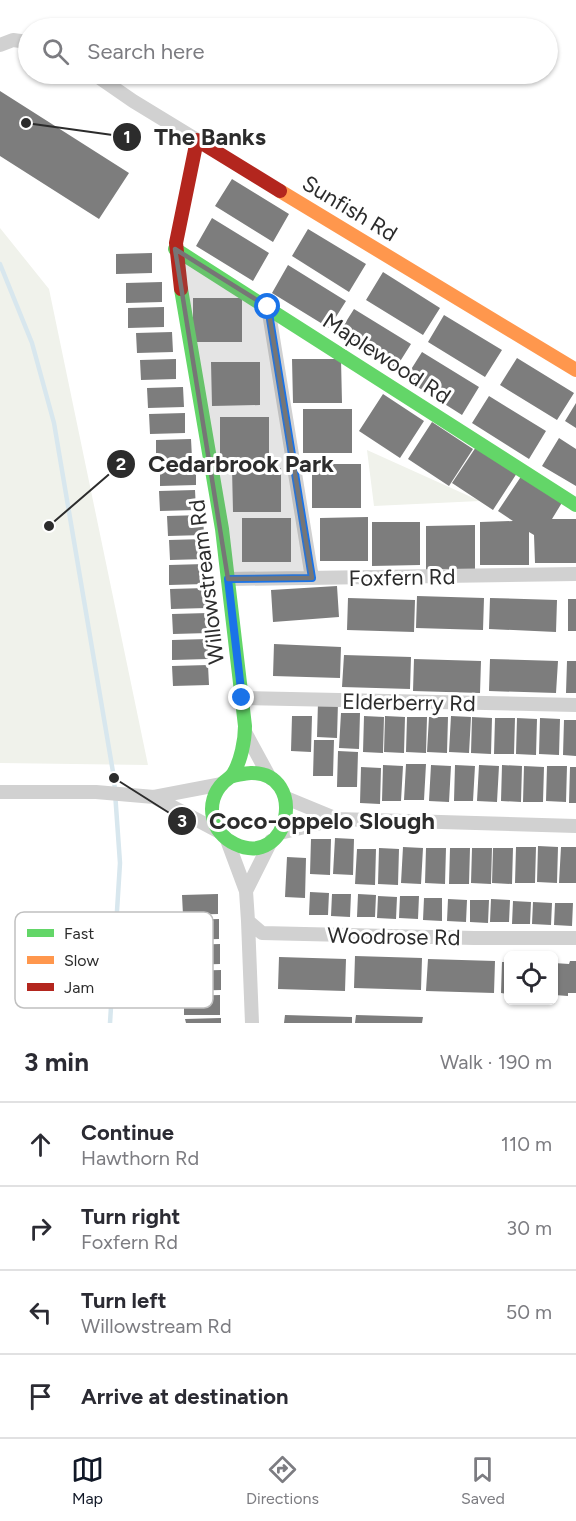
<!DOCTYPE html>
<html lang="en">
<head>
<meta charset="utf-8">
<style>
	:root { --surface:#fff; --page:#f7f7f7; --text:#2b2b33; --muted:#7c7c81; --line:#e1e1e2; --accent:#111827 }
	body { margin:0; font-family:Figtree,sans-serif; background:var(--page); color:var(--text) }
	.controls { position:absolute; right:18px; bottom:18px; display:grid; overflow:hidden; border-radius:9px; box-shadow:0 2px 4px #0004 }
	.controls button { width:54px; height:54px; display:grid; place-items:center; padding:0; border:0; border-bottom:2px solid var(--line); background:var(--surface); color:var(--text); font:30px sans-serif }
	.stop { position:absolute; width:18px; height:18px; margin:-14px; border:4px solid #1a73e8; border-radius:50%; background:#fff }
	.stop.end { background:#1a73e8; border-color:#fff; box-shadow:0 2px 6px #0008 }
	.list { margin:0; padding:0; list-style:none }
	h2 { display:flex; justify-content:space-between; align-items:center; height:78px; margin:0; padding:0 24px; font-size:26px }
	h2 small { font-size:20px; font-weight:400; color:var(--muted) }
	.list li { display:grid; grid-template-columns:39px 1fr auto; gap:18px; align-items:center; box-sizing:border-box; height:84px; padding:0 24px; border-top:2px solid var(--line) }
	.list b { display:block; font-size:22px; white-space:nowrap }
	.list p { margin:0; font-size:20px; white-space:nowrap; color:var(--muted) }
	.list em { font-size:20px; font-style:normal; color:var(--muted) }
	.icon { flex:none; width:33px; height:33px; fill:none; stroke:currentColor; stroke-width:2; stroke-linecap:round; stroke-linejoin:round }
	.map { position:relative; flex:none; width:576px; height:1023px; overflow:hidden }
	.search { position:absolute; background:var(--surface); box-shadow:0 2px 4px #0004; left:18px; right:18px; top:18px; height:66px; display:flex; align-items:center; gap:15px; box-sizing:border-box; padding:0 21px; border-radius:33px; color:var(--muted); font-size:22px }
	.sheet { height:414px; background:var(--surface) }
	nav { display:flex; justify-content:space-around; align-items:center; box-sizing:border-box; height:84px; border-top:2px solid var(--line); background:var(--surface); font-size:16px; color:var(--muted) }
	nav a { display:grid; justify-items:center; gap:3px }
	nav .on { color:var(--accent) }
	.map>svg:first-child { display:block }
</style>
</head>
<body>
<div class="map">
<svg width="576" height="1023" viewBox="0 0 576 1023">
	<rect width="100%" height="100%" fill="#fff"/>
	<path fill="#f0f2eb" d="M0 228 49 289 148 765 0 763Z
		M367 450 480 501 374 506Z"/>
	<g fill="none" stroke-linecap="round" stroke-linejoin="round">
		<path stroke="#d8e7ee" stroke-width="4.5" d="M0 264 32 343 54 423 114 778 120 863 110 1023"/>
	</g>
	<path fill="#7d7d7d" d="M0 91 129 173 99 219 0 156Z
		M232 179 289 214 273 242 215 206Z
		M212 218 269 253 253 281 196 246Z
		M308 229 366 264 349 292 292 256Z
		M152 253V273L116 274V254Z
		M288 265 346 301 329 328 272 293Z
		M383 272 440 308 423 335 366 300Z
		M162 282V302L126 303V283Z
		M193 298H242V342H193Z
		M164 307V327L128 328V308Z
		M354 309 411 344 394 371 337 336Z
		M444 315 502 350 485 377 428 342Z
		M172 332 173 352 137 353 136 333Z
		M422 352 479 387 462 415 405 379Z
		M517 358 574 393 557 420 500 385Z
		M176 359V379L141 380 140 360Z
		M292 359H341L342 403H293Z
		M211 362H260V405L212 406Z
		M183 387 184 407 148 408 147 388Z
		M383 394 424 421 400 458 359 431Z
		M489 396 546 431 529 459 472 423Z
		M576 403V428L565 421Z
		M303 409H352V453H303Z
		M185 413V433L150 434 149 414Z
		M220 417H269V460L220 461Z
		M432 422 473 449 449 486 408 459Z
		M559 438 576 449V486L542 466Z
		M191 439 192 458 156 460V440Z
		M476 447 517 473 493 510 452 483Z
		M312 464H361V508H312Z
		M196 465V485L160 486V466Z
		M232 468H281V512H233Z
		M522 475 563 501 552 519H576V563H535L534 535 529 532V565H480V522L513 521 498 511Z
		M195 490 196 510 160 511 159 491Z
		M203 515 204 535 168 536 167 516Z
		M368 517V561H320V518Z
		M242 518H291V562H242Z
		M372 522H420V565L372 566Z
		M475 525V569L426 570V526Z
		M205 539 206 559 170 560 169 540Z
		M205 564V584L169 585V565Z
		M337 586 339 617 273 622 271 590Z
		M206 588 207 608 171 609 170 589Z
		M417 596 484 598 483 630 416 628Z
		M348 598 415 600 414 632 347 630Z
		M490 598 557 600 556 632 489 629Z
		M568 599H576V631H568Z
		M208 613 209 633 173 634 172 614Z
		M208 639V659L172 660V640Z
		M274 644 341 647 340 678 273 676Z
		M344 655 411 657 410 689 342 687Z
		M414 659 481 661 480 693 413 691Z
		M490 659 558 661 556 693 489 691Z
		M567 661H576V693H566Z
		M208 665 209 685 173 686 172 666Z
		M318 702H338L337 738 317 737Z
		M341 713H360L359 749 339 748Z
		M292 716H312L311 752 291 751Z
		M364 716 384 717 383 753 363 752Z
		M385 716 405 717 404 753 384 752Z
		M451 716 471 717 469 753 449 752Z
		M407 717H427L426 753 406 752Z
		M429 717H448L447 753 427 752Z
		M472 717 492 718 491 754 471 753Z
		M495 718H515L514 754H494Z
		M517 718 537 719 536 755 516 754Z
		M540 718 560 719 559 755 539 754Z
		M564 720H576V756L563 755Z
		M314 740H334L333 776H313Z
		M338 751 358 752 357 787H337Z
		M406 764H426L424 800H404Z
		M383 765 403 766 401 801H382Z
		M431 765 451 766 449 802 429 801Z
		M455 765 475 766 473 801H454Z
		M479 765 499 766 497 802 477 801Z
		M502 765 522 766 521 802 501 801Z
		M524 766 544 767 543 802H523Z
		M547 766H567L566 802 546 801Z
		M361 767 381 768 380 804 360 803Z
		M570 767H576V803H569Z
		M335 838 354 839 353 875 333 874Z
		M311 839H331L330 875 310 874Z
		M538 846 558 847 557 883 537 882Z
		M403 847 423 848 421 884 401 883Z
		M516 847H536L535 883H515Z
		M561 847H576V883H559Z
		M379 848 399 849 398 885 378 884Z
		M426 848H446L445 884 425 883Z
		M450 848H470L469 884H449Z
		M472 848H492L491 884 471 883Z
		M493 848H513L512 884 492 883Z
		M357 849H376L375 885 355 884Z
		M287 857 306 858 305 898 285 897Z
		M310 892 329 893 328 915H309Z
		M218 894V914L183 915 182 895Z
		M332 894H351L350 917 331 916Z
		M358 894 376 895 375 917H357Z
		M378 896 397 897 396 919 377 918Z
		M400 896H419L418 919 399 918Z
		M424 898H442V921L423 920Z
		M448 899 467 900 466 922 447 921Z
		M491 899 510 900 509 922H490Z
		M470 900H489L488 923 470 922Z
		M513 901 531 902 530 924H512Z
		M533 902 552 903 551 925 532 924Z
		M555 903H573L572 926 554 925Z
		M219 919V939L183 940V920Z
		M220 944V964L184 965V945Z
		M355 956 422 958 421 990 354 988Z
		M279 957 346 959 345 991 278 989Z
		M428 959 495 961 494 993 426 991Z
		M570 961H576V993H568V996L554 995V963L569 964Z
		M502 962H508V994L501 993Z
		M221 970V990L185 991V971Z
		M220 995V1015H184V996Z
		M285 1015 352 1017V1023H284Z
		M356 1015 423 1017 422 1023H355Z
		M221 1018V1023H186L185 1019Z"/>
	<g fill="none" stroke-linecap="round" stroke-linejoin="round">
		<path stroke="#d1d1d1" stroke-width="14" d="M0 45 13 40 28 42
			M94 74 133 101 197 140
			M268 307 312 578
			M228 579 576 574
			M242 698 576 705
			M245 732 270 778
			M0 792H96L154 797 222 784
			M154 797 218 831
			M286 798 337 819
			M280 833 337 819 576 826
			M227 840 246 891 248 921 262 933 474 938H576
			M246 891 271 841
			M248 921 252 1023"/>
		<path stroke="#63d668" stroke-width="14" d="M175 249 576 505
			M181 289 222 529 245 726C245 740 241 761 233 774 230 778 226 780 223 783 214 792 210 805 213 817 215 829 224 839 235 844 290 870 308 772 251 773 245 773 239 775 233 776"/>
		<path stroke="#ff974d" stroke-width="14" d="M280 191 576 370"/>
		<path stroke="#b3261e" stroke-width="14" d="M181 289 176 243 197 140 280 191"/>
	</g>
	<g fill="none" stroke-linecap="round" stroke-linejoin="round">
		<path stroke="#1a73e8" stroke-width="8" d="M242 698 228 579 312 578 268 307"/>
	</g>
	<path fill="#767676" fill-opacity="0.2" stroke="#767676" stroke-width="4.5" stroke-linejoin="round" d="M175 249 268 307 312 578 228 579Z"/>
	<g text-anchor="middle" stroke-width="6" stroke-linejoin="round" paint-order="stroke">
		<g font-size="22" fill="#2c2c2c" stroke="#fff">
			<text transform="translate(350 208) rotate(31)" y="8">Sunfish Rd</text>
			<text transform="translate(387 358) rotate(33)" y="8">Maplewood Rd</text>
			<text transform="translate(402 577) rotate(-1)" y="8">Foxfern Rd</text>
			<text transform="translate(206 582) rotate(-97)" y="8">Willowstream Rd</text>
			<text transform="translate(409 702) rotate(1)" y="8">Elderberry Rd</text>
			<text transform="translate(394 936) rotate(1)" y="8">Woodrose Rd</text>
		</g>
	</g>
	<rect x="15" y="912" width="198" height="96" rx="9" fill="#fff" stroke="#c0c0c0" stroke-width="1.5"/>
	<rect x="27" y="929" width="27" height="8" fill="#63d668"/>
	<rect x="27" y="956" width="27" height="8" fill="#ff974d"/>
	<rect x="27" y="983" width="27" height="8" fill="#b3261e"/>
	<g font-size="16" fill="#2c2c2c">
		<text x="64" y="939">Fast</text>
		<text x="64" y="966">Slow</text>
		<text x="64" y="993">Jam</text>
	</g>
	<path fill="none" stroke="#2c2c2c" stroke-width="2" d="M26 123L127 137M49 526L121 464M114 778L182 821"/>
	<g fill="#2c2c2c" stroke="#fff" stroke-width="2">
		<circle cx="26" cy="123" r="6"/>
		<circle cx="49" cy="526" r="6"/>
		<circle cx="114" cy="778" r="6"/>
		<circle cx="127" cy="137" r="15"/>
		<circle cx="121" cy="464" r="15"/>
		<circle cx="182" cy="821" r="15"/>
	</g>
	<g font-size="18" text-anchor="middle" font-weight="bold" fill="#fff">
		<text x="127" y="143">1</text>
		<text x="121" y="470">2</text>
		<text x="182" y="827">3</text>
	</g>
	<g font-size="24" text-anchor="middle" font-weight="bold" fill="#2c2c2c" stroke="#fff" stroke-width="6" stroke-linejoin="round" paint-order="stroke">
		<text x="210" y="145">The Banks</text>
		<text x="241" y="472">Cedarbrook Park</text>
		<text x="322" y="829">Coco-oppelo Slough</text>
	</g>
</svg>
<div class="controls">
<button><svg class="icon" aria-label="locate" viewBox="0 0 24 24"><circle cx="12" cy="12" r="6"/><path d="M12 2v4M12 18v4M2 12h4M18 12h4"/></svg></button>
</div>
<div class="stop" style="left:268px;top:307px"></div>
<div class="stop end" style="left:242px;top:698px"></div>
<div class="search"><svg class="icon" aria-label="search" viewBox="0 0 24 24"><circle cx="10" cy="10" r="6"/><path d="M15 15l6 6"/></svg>Search here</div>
</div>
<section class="sheet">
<h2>3 min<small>Walk · 190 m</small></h2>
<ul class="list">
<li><svg class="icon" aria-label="ahead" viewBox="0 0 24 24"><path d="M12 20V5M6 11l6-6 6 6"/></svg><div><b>Continue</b><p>Hawthorn Rd</p></div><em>110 m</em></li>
<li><svg class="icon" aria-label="right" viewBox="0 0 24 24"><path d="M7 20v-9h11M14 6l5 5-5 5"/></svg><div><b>Turn right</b><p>Foxfern Rd</p></div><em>30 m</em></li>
<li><svg class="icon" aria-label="left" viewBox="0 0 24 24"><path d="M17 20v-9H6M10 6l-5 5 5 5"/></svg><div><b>Turn left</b><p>Willowstream Rd</p></div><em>50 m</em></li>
<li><svg class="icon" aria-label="arrive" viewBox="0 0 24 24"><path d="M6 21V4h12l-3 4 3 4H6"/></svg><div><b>Arrive at destination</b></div></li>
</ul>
</section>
<nav>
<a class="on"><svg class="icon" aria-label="map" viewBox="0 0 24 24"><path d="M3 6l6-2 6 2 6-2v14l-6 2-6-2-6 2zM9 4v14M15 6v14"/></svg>Map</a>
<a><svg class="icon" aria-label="directions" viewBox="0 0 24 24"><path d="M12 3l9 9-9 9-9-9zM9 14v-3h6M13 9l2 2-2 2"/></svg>Directions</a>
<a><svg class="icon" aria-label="saved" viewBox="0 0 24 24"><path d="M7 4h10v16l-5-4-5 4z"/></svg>Saved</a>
</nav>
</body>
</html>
